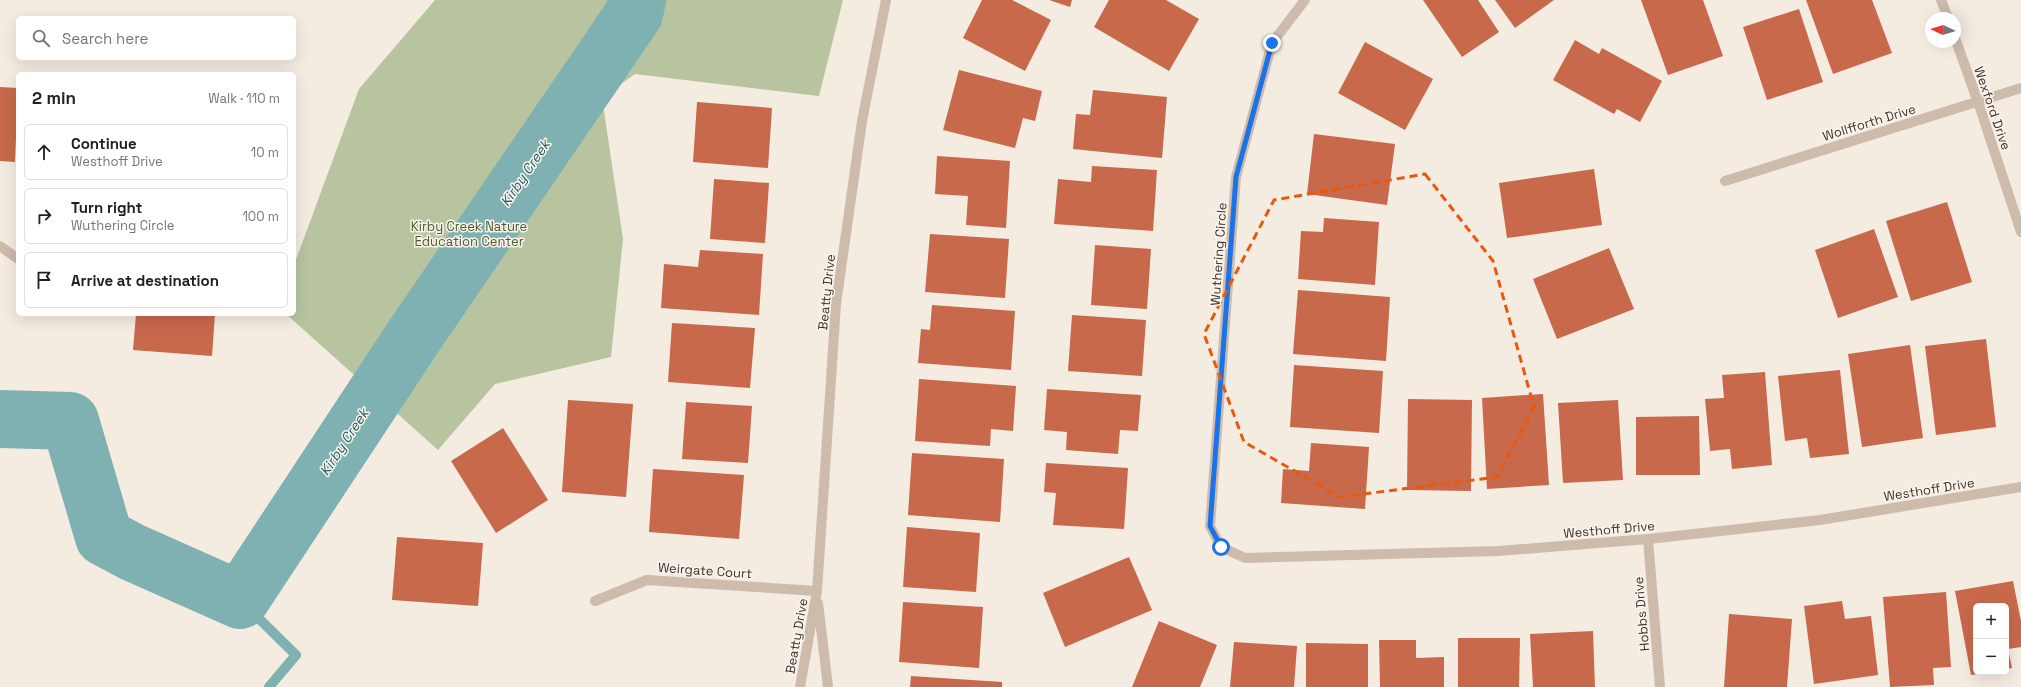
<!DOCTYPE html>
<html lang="en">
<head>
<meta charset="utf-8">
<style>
	:root { --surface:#fff; --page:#f6f6f6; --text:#202124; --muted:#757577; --line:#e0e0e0 }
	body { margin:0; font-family:"Space Grotesk",sans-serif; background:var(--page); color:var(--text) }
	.controls { position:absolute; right:12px; bottom:12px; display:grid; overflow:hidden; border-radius:6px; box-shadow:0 4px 16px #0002 }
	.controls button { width:36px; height:36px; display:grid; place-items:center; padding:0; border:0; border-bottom:1px solid var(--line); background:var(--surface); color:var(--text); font:20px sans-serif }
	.compass { position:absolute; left:1925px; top:12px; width:36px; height:36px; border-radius:50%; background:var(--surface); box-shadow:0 4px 16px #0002; rotate:274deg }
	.stop { position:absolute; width:12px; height:12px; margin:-9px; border:3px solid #1a73e8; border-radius:50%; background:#fff }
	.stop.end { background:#1a73e8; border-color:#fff; box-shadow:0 1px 4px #0008 }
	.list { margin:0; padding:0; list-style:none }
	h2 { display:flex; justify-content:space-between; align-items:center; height:52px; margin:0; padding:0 16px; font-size:17px }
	h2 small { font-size:13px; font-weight:400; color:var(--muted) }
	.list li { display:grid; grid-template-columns:26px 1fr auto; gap:12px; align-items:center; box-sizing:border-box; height:56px; margin:0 8px 8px; padding:0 8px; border:1px solid var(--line); border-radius:6px }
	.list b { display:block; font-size:15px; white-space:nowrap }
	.list p { margin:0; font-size:13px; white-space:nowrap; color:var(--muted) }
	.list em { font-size:13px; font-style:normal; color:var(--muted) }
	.icon { flex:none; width:22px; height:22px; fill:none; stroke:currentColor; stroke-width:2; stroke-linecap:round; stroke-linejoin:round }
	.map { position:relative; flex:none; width:2021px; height:687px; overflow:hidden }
	.search { position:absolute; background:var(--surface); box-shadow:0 4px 16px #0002; left:16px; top:16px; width:280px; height:44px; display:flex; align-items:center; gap:10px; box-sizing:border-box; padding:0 14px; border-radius:6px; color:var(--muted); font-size:15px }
	.panel { position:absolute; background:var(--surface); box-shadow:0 4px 16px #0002; left:16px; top:72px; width:280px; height:244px; border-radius:6px }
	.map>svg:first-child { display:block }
</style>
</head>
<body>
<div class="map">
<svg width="2021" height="687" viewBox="0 0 2021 687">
	<rect width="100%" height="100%" fill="#f4ebe1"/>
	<path fill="#b8c4a0" d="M435 0H843L819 96 635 74 602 98 623 239 611 357 495 384 438 450 286 314H294V265L359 89Z"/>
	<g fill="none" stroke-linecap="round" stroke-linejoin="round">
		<path stroke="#7fb0b2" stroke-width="10" d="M240 600 296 655 269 687"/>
		<path stroke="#7fb0b2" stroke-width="58" d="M0 419 70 421 104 537 132 552 240 600 412 339 634 14 637 0"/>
	</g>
	<path fill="#c8694b" d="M982 0H1012L1051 20 1025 71 963 38Z
		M1049 0H1072L1070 7Z
		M1109 0H1166L1199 19 1169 71 1094 27Z
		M1423 0H1478L1499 32 1462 57Z
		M1495 0H1554L1515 28Z
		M1641 0H1703L1723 56 1668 75Z
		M1806 0H1872L1892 53 1833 74Z
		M1799 9 1823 82 1767 100 1743 27Z
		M1575 40 1599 54 1602 48 1662 81 1640 122 1617 109 1614 114 1553 80Z
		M1365 42 1433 79 1405 130 1338 93Z
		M959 70 1042 91 1035 121 1023 118 1015 148 943 130Z
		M0 87 18 88 15 162 0 161Z
		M1093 90 1167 97 1162 158 1073 149 1076 114 1090 115Z
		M697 102 772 108 768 168 693 162Z
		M1314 134 1395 144 1387 205 1307 194Z
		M937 156 1010 161 1006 228 966 225 968 196 935 194Z
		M1092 166 1157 170 1153 231 1054 224 1058 179 1091 182Z
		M1594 169 1602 225 1507 238 1499 183Z
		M714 179 769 183 765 243 710 239Z
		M1947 202 1972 282 1911 301 1886 221Z
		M1324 218 1379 222 1375 285 1298 279 1301 231 1323 232Z
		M1874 229 1898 297 1838 318 1815 250Z
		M930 234 1009 239 1005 298 925 292Z
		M1095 245 1151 249 1147 309 1091 305Z
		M1609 248 1634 309 1557 339 1533 279Z
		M700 250 763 254 759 315 661 308 664 264 698 267Z
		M1298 290 1390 297 1386 361 1293 354Z
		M932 305 1015 311 1011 370 918 363 921 329 930 330Z
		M136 314H215L212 356 133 350Z
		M1072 315 1146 320 1142 376 1068 371Z
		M672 323 755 328 750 388 668 382Z
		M1986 339 1996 427 1936 435 1925 346Z
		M1910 345 1923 438 1862 447 1848 354Z
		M1294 365 1383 371 1379 433 1290 427Z
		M1840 370 1849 454 1810 458 1807 438 1785 441 1778 376Z
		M1765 372 1772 465 1732 469 1730 449 1710 451 1705 399 1724 398 1722 375Z
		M919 379 1016 386 1013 431 991 429 990 446 915 441Z
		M1047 389 1141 395 1138 431 1120 430 1118 454 1066 450 1067 432 1044 430Z
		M1543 394 1549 485 1487 489 1482 398Z
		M1408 399 1472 400 1471 491 1407 490Z
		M568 400 633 404 626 497 562 492Z
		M1618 400 1623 480 1563 483 1558 403Z
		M686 402 752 406 748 463 682 459Z
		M1699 416 1700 475H1636V417Z
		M503 428 548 500 496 533 451 461Z
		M1311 443 1369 447 1365 509 1281 503 1283 469 1309 471Z
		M912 453 1004 459 1000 522 908 515Z
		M1046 463 1128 468 1124 529 1053 525 1056 493 1044 492Z
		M653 469 744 475 739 539 649 532Z
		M907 527 980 533 976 592 903 587Z
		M397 537 483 543 478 606 392 600Z
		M1129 557 1152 610 1065 647 1043 593Z
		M2013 581 2021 621V647L2008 649 2012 668 2006 669V606H1976V672L1985 673 1971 675 1955 591Z
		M1946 592 1951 667 1933 668 1934 685 1890 687 1883 597Z
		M1842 601 1845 619 1871 616 1878 675 1814 684 1804 606Z
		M903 602 983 607 979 668 899 662Z
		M1729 614 1792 619 1787 687H1724Z
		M1159 621 1217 645 1200 687H1132Z
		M1593 631 1595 687H1533L1530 634Z
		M1458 638H1520L1519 687H1458Z
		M1379 640H1416V658L1444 657V687H1380Z
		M1234 642 1297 646 1294 687H1230Z
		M1306 643 1368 644V687H1306Z
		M911 676 1002 682V687H910Z"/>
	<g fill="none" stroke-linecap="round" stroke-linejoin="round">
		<path stroke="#cdbbac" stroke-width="10" d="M1305 0 1272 43 1236 177 1210 526 1221 547 1245 558 1498 551 1648 539 1820 520 2021 487
			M1941 0 1948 18
			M1955 38 1978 102 2021 232
			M1725 181 2021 88
			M0 246 18 259
			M1648 539 1660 687
			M595 601 647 580 817 591"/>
		<path stroke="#cdbbac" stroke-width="10" d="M818 603 828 687
			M800 687 817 591 836 304 862 121 886 0"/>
	</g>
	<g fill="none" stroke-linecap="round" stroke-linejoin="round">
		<path stroke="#1a73e8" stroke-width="5" d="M1221 547 1210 526 1236 177 1272 43"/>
	</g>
	<path fill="none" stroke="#e8590c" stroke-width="3" stroke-dasharray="8 5" stroke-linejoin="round" d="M1425 174 1493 261 1534 407 1497 477 1340 497 1244 442 1204 334 1274 200Z"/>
	<g text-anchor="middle" stroke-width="3" stroke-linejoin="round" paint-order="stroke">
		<g font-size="13" fill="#3b302b" stroke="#fbf5ee">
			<text transform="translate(1993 108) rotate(71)" y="5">Wexford Drive</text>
			<text transform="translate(1869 122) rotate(-17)" y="5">Wollfforth Drive</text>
			<text transform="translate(1218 254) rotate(-86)" y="5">Wuthering Circle</text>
			<text transform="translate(826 292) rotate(-84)" y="5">Beatty Drive</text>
			<text transform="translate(1929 489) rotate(-9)" y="5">Westhoff Drive</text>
			<text transform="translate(1609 529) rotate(-5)" y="5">Westhoff Drive</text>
			<text transform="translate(705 570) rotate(4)" y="5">Weirgate Court</text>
			<text transform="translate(1641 614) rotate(-95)" y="5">Hobbs Drive</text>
			<text transform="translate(796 636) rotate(-80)" y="5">Beatty Drive</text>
		</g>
		<g font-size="13" fill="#4a5a2e" stroke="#fbf5ee">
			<text x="469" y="231">Kirby Creek Nature<tspan x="469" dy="15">Education Center</tspan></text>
		</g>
		<g font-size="14" font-style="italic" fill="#1f5a5e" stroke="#fbf5ee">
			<text transform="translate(525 173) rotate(-56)" y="5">Kirby Creek</text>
			<text transform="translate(344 442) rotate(-57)" y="5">Kirby Creek</text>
		</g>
	</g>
</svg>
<div class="controls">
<button>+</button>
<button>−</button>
</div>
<svg class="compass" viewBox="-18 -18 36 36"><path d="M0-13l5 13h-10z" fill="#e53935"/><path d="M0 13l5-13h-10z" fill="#757577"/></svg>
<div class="stop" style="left:1221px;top:547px"></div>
<div class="stop end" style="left:1272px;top:43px"></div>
<div class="search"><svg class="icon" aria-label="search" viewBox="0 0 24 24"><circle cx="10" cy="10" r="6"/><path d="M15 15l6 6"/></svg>Search here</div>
<section class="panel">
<h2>2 min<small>Walk · 110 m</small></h2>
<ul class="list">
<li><svg class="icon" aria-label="ahead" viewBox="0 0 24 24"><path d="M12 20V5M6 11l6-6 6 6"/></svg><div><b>Continue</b><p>Westhoff Drive</p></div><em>10 m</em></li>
<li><svg class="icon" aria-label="right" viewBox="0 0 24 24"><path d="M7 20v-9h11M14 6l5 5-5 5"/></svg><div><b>Turn right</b><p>Wuthering Circle</p></div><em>100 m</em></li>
<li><svg class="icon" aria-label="arrive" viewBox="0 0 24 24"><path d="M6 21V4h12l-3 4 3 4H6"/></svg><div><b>Arrive at destination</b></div></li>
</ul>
</section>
</div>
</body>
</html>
